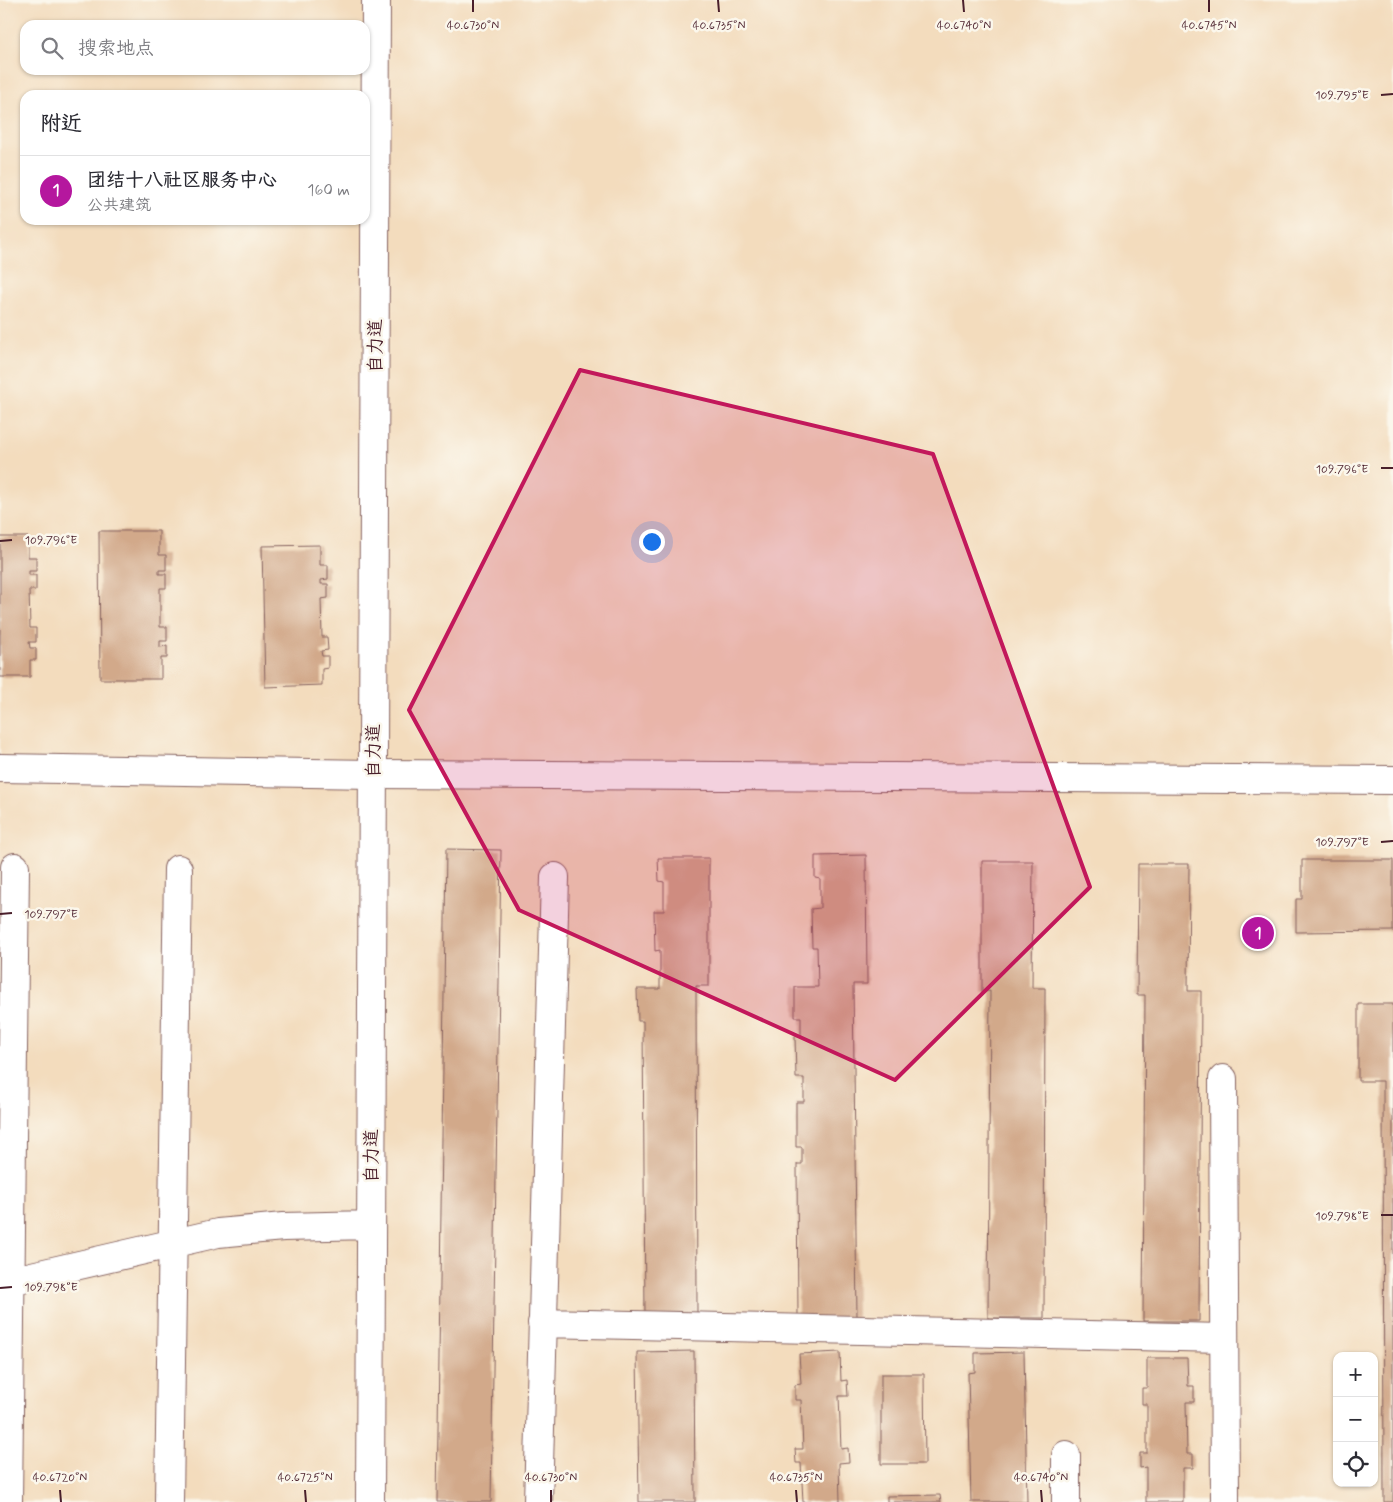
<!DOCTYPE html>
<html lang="zh">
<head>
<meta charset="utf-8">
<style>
	:root { --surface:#fff; --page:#f2f2f3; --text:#2b2b33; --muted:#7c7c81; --line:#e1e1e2; --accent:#b5179e }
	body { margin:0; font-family:Mynerve,"LXGW WenKai TC",sans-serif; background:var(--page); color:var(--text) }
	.controls { position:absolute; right:15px; bottom:15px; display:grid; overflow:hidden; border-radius:10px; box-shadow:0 1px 4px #0004 }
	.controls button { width:45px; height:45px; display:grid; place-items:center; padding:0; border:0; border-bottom:1px solid var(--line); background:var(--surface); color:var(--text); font:25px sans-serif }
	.you { position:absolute; left:651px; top:541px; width:18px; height:18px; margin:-12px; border:4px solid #fff; border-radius:50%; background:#1a73e8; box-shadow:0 0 0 8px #1a73e833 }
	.badge { display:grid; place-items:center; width:32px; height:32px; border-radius:50%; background:var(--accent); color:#fff; font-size:16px; font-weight:700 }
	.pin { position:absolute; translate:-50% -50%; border:2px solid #fff; box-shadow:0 1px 5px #0006 }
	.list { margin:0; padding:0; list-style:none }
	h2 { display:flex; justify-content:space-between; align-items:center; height:65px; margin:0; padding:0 20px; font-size:21px }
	h2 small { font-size:16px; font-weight:400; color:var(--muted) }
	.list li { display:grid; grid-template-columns:32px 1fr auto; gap:15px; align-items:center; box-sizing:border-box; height:70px; padding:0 20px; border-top:1px solid var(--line) }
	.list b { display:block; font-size:19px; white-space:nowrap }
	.list p { margin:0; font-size:16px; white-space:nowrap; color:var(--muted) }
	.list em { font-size:16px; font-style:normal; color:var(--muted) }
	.icon { flex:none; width:28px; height:28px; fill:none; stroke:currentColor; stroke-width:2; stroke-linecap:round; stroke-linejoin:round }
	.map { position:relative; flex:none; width:1393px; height:1502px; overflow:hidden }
	.search { position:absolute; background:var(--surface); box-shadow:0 1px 4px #0004; left:20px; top:20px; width:350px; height:55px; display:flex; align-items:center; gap:12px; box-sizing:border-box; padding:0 18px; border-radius:15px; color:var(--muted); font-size:19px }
	.panel { position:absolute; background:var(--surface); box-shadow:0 1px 4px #0004; left:20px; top:90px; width:350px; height:135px; border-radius:15px }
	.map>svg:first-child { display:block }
</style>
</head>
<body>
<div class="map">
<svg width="1393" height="1502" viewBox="0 0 1393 1502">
	<rect width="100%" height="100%" fill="#fbf7ec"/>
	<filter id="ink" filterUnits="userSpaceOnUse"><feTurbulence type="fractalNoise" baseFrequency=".02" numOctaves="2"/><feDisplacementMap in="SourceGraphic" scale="10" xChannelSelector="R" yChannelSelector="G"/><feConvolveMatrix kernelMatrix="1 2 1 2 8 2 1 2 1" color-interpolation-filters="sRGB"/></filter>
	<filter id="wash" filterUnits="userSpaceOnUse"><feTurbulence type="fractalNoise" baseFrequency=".0096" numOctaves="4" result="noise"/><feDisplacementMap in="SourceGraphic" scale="20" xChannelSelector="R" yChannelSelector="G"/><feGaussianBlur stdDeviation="1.12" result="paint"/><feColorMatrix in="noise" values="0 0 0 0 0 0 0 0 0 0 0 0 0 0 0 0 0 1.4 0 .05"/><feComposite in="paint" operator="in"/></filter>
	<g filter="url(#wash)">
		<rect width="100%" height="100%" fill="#f3dcbd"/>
		<g id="blocks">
			<path fill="#d2a98a" d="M99 531H159V555H166V570H159V574H166V588H160V627H167V641H160V647L167 646V658H161V679H100Z
				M0 537H28V557H36V571H29V575H36V590H29L30 628H36V642H29L30 648H36V660H30V677H0Z
				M320 545V565H328V579L321 580V584H328V598L321 599 322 637H327L328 650 321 651 322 656H328V668L322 669V685L265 687 262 546Z
				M446 849 501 850 491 1502H437Z
				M866 855 867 984H853L857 1318 798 1319 797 1164H802V1147H796V1102H804V1078H796L795 1036H801V1017H795V987H818L817 947H812L811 909 820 908V879L815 878V856Z
				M658 858H709V986H696L697 1318H645L643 1021H638L637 989H660V950L655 951 654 911H664V882L659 881Z
				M1302 860H1393V931L1296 932V899H1302Z
				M982 861H1033L1032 988H1045L1044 1318H988L990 991 982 992Z
				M1138 864H1189L1188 991H1201L1199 1321H1143L1145 995H1137Z
				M1358 1004H1393V1502H1384L1383 1081H1358Z
				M694 1351 695 1502H639L637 1352Z
				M840 1352 841 1381 847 1380 848 1396H839L841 1449 848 1448 849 1462 839 1463 840 1502H803L801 1463H796L795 1449H803L801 1400H795V1385L801 1384 799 1354Z
				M1024 1352 1027 1502H971L968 1373 975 1372V1353Z
				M1147 1358H1187L1188 1386H1194V1402H1186L1187 1454H1193V1468H1183V1502H1146V1467L1140 1468V1453H1147V1404H1142V1388H1147Z
				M881 1374H924L925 1464H881Z
				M940 1495 941 1502H887V1496Z"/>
		</g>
	</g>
	<g filter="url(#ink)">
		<use href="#blocks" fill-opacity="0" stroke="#85615e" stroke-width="1"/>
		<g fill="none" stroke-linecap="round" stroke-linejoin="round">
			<defs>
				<path id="minor" d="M1223 1079 1225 1502
					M10 1281 218 1233 283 1227 371 1225
					M542 1323 1224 1338
					M8 1502 15 867
					M169 1502 178 869
					M370 1502 376 0
					M538 1502 555 877
					M1066 1502V1455"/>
				<path id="major" d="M0 768 373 774 1393 780"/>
			</defs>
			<use href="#minor" stroke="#85615e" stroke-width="30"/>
			<use href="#major" stroke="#85615e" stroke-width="30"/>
			<use href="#minor" stroke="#fff" stroke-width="28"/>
			<use href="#major" stroke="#fff" stroke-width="28"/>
		</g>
	</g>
	<path fill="#c2185b" fill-opacity="0.2" stroke="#c2185b" stroke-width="4" stroke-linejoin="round" d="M580 370 933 454 1090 887 895 1080 519 910 409 710Z"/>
	<path fill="none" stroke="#4a1f2b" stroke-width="2" d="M473 0V12M718 0 719 12M963 0 964 12M1209 0V12M1381 95 1393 94M1381 468H1393M0 541 12 540M1381 842 1393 841M0 914 12 913M1381 1215H1393M0 1288 12 1287M60 1490 61 1502M305 1490 306 1502M551 1490V1502M796 1490 797 1502M1041 1490 1042 1502"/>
	<g text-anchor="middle" stroke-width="5" stroke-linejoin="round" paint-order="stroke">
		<g font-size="18" fill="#4a1f2b" stroke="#fbf7ec">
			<text transform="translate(375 346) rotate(-90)" y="6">自力道</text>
			<text transform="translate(373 751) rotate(-90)" y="6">自力道</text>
			<text transform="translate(371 1156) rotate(-90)" y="6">自力道</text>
		</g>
	</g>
	<g font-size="12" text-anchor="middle" fill="#4a1f2b" stroke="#fbf7ec" stroke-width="5" stroke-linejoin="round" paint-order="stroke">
		<text x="473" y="29">40.6730°N</text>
		<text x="719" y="29">40.6735°N</text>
		<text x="964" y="29">40.6740°N</text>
		<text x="1209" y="29">40.6745°N</text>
		<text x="1342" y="99">109.795°E</text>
		<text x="1342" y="473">109.796°E</text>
		<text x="51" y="544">109.796°E</text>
		<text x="1342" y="846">109.797°E</text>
		<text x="51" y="918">109.797°E</text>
		<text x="1342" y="1220">109.798°E</text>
		<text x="51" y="1291">109.798°E</text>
		<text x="60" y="1481">40.6720°N</text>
		<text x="305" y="1481">40.6725°N</text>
		<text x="551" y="1481">40.6730°N</text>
		<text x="796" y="1481">40.6735°N</text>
		<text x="1041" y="1481">40.6740°N</text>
	</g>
</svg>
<div class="controls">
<button>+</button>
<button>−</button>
<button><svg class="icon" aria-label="locate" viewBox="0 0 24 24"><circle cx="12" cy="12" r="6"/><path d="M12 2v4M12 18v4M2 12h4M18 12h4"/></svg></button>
</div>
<div class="you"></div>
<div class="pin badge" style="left:1258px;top:933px">1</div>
<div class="search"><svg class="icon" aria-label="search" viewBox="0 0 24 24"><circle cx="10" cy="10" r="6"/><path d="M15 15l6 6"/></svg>搜索地点</div>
<section class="panel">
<h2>附近<small></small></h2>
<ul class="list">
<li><span class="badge">1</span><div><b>团结十八社区服务中心</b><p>公共建筑</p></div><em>160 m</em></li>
</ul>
</section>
</div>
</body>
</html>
